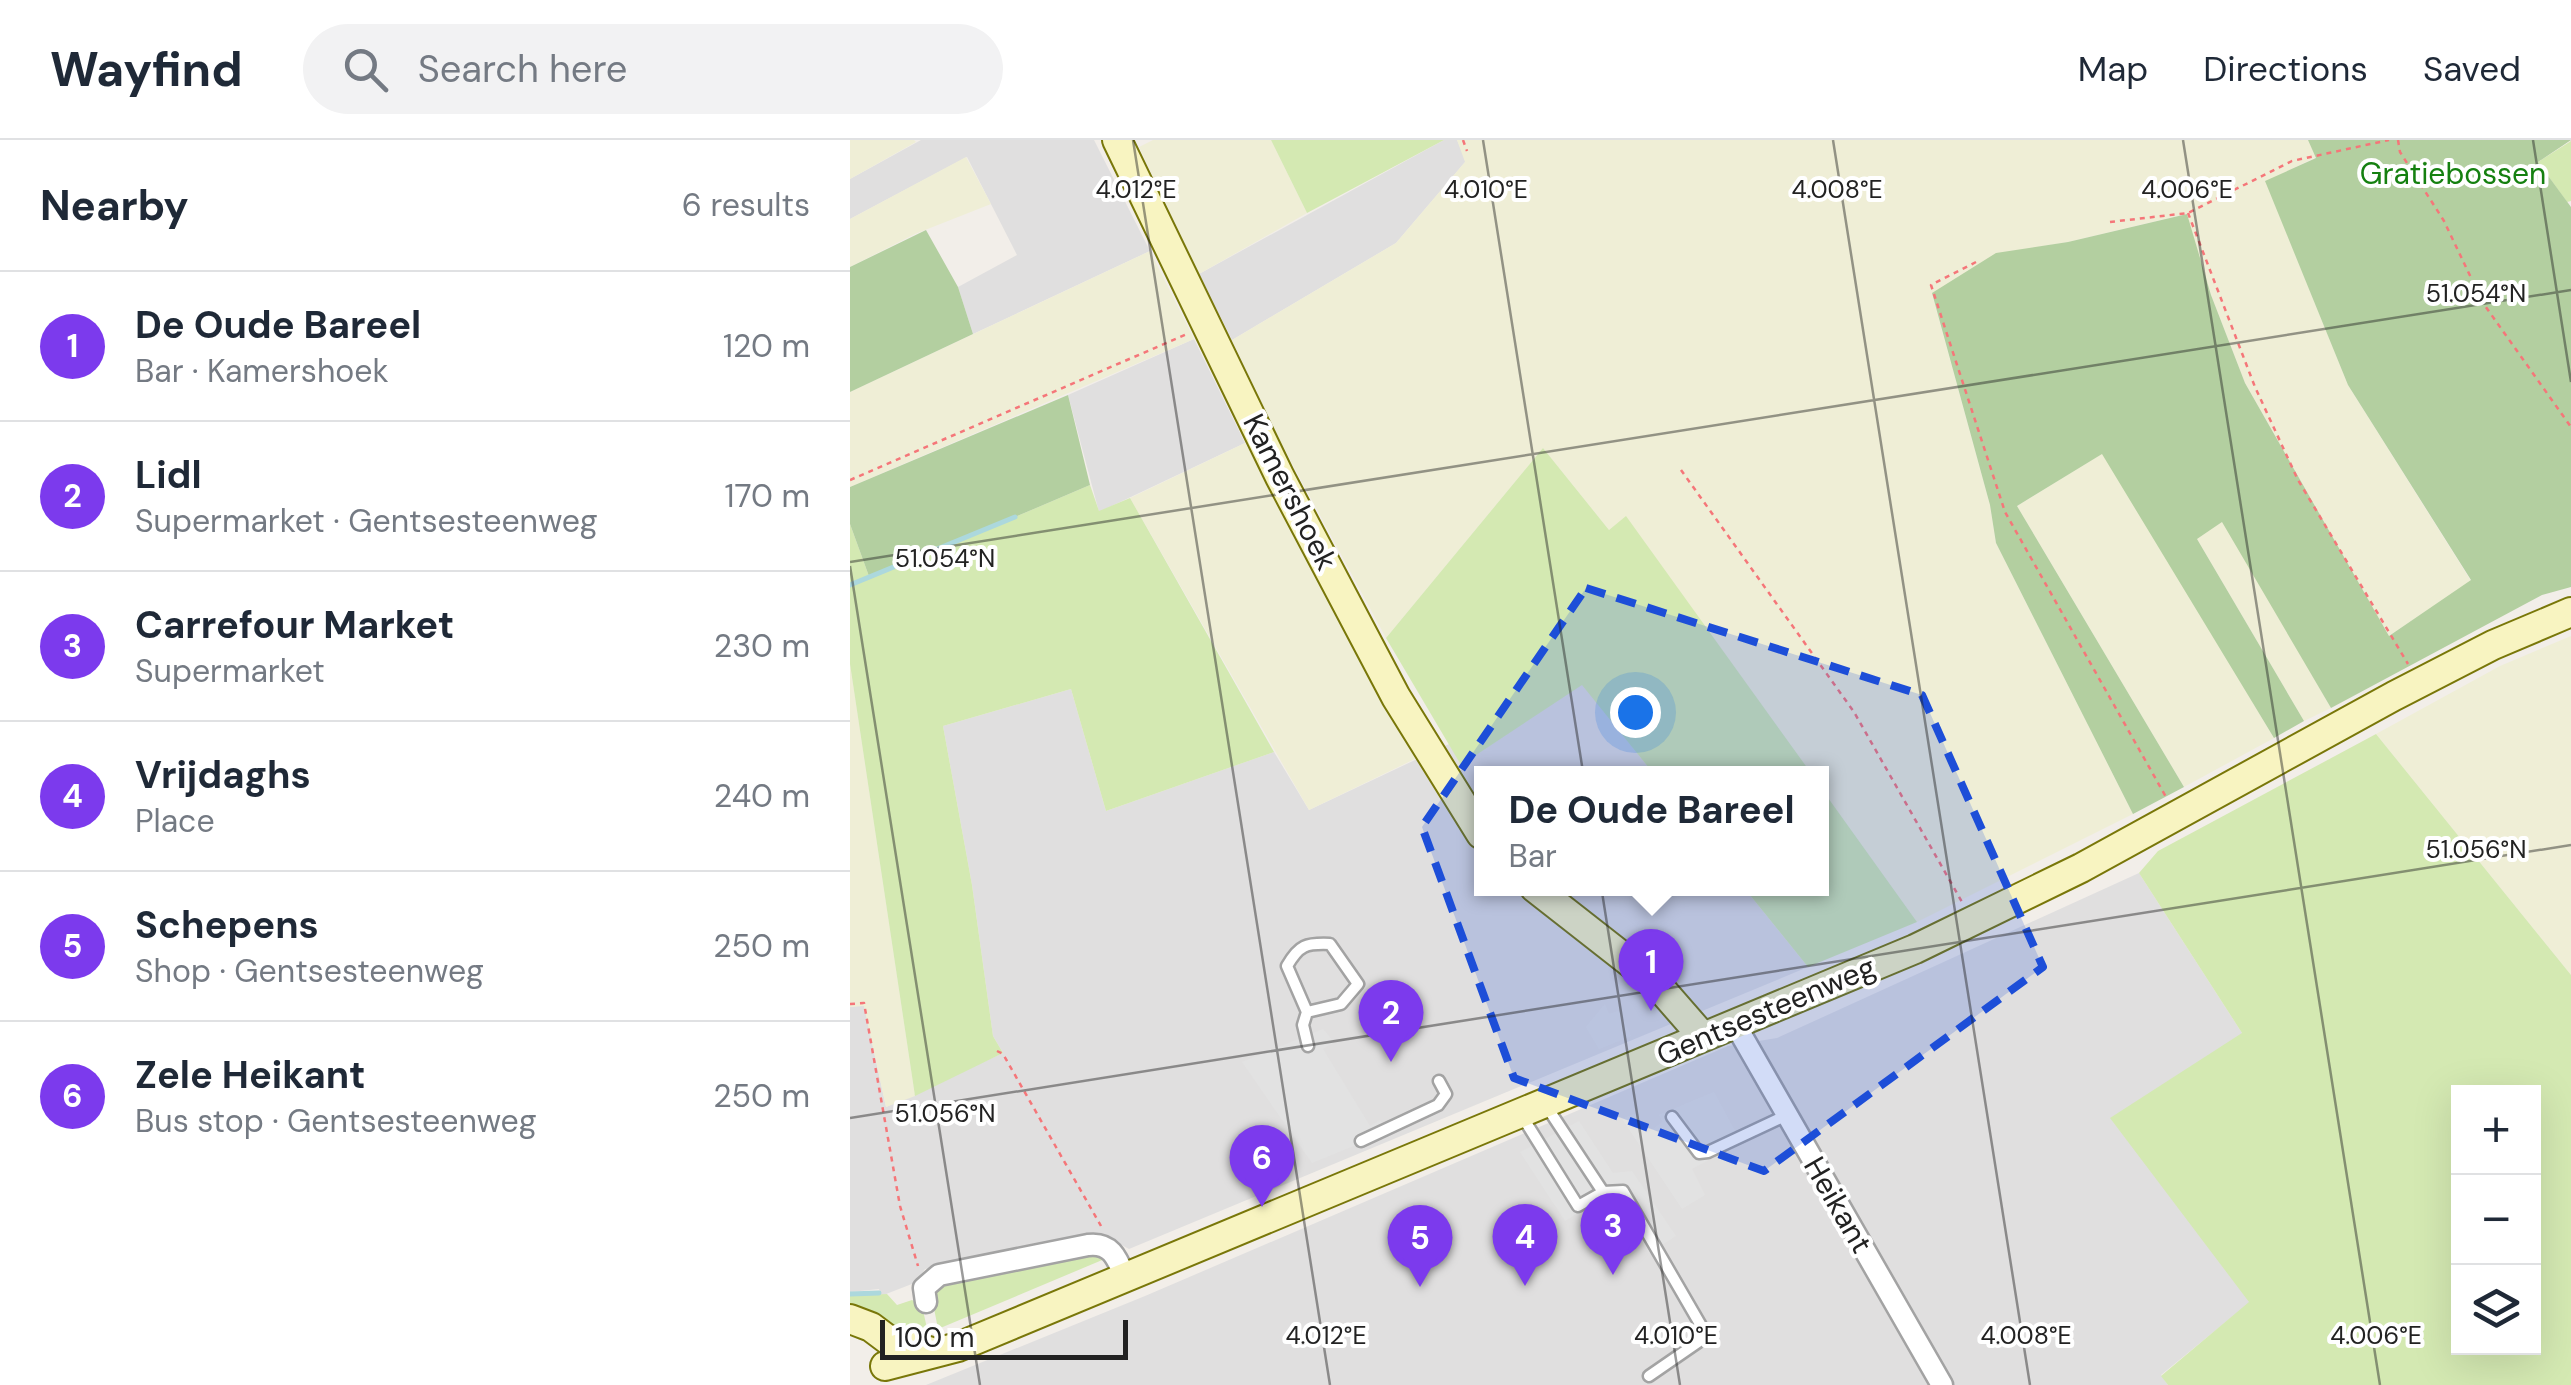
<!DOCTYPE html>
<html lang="en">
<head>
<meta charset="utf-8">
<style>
	:root { --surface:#fff; --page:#f2f2f3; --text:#1f2937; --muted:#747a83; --line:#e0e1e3; --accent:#7c3aed }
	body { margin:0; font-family:"DM Sans",sans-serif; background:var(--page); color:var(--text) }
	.controls { position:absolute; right:30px; bottom:30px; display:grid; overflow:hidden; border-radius:0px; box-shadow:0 10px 40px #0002 }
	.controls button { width:90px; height:90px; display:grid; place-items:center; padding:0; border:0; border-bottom:2px solid var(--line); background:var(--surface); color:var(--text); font:50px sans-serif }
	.scale { position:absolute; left:30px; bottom:25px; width:248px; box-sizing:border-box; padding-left:10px; border:5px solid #222; border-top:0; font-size:28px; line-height:35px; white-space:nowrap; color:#222; -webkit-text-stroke:8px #fff; paint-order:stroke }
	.you { position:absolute; left:785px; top:572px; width:35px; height:35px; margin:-25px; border:8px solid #fff; border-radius:50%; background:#1a73e8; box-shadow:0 0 0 15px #1a73e833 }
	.badge { display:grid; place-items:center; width:65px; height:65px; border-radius:50%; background:var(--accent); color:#fff; font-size:32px; font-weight:700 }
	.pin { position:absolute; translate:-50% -82px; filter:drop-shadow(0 2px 5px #0008) }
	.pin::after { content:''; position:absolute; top:52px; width:35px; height:30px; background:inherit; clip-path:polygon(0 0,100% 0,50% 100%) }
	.popup { position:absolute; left:624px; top:626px; width:355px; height:130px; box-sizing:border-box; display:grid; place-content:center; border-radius:0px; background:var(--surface); filter:drop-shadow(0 2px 8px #0005); font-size:32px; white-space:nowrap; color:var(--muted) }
	.popup b { font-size:38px; color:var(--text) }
	.popup::after { content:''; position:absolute; left:50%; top:100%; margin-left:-20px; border:20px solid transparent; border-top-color:var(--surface) }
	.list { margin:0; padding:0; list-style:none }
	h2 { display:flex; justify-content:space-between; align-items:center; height:130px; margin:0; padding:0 40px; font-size:42px }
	h2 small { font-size:32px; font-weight:400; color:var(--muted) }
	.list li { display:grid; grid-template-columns:65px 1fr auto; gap:30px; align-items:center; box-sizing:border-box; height:150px; padding:0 40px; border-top:2px solid var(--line) }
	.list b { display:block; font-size:38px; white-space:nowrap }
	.list p { margin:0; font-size:32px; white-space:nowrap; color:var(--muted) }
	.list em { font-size:32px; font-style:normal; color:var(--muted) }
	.icon { flex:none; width:55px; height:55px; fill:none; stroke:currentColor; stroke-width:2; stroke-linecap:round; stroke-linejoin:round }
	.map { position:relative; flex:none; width:1721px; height:1245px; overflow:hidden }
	header { display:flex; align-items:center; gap:60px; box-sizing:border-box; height:140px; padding:0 50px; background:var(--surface); border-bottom:2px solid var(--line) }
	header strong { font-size:48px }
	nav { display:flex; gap:55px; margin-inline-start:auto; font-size:35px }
	.search { width:700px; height:90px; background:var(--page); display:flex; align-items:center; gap:25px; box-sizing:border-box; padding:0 35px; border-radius:55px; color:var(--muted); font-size:38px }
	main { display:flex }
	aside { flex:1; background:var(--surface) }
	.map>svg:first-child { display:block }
</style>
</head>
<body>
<header>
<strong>Wayfind</strong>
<div class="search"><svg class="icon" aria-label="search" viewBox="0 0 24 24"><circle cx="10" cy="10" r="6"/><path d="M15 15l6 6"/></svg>Search here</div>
<nav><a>Map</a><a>Directions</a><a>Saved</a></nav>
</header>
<main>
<aside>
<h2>Nearby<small>6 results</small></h2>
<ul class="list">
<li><span class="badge">1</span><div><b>De Oude Bareel</b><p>Bar · Kamershoek</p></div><em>120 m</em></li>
<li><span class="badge">2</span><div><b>Lidl</b><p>Supermarket · Gentsesteenweg</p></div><em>170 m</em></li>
<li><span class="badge">3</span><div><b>Carrefour Market</b><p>Supermarket</p></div><em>230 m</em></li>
<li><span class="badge">4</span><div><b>Vrijdaghs</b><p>Place</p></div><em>240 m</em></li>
<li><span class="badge">5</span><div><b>Schepens</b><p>Shop · Gentsesteenweg</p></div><em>250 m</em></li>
<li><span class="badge">6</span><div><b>Zele Heikant</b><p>Bus stop · Gentsesteenweg</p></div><em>250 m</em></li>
</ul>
</aside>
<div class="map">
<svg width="1721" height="1245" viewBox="0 0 1721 1245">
	<rect width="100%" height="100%" fill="#f2eee9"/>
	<path fill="#e0dfdf" d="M71 0H244L300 111 123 194 108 147 167 115 117 17 0 79V39Z
		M594 0H607L616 21 546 103 382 200 349 134Z
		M344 199 395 303 249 372 218 255Z
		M732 544 803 633 631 634V748L895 749 958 827 279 1109 249 1093 124 1122 75 1129 67 1142 31 1156 29 1149 0 1152V867L14 865 36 967 153 913 143 896 122 745 93 586 221 549 256 671 424 612 459 670 599 604 612 624Z
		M1289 733 1392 893 1399 1163 1311 1235 1318 1245H76L295 1156 878 906 927 898Z"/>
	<path fill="#efeed6" d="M0 0H64L66 2 0 39Z
		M303 0H421L457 73 349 134 289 7Z
		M607 0H1458L1466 17 1416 42 1498 245 1621 441 1539 496 1395 243 1361 155 1336 74 1218 102 1146 114 1082 154 1140 365 1146 403 1283 674 1067 782 971 648V634L961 633 776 377 759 390 693 308 536 498 424 290 382 200 546 103 615 22Z
		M116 17 141 64 65 94 0 127V79Z
		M300 111 344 199 0 347V252Z
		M395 303 569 617 459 670 280 358Z
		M1253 313 1424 598 1334 647 1167 366Z
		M1373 381 1481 568 1454 581 1347 399Z
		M1721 496V835L1526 594 1650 526Z
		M0 524 65 956 36 967 14 866 0 867Z"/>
	<path fill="#d4e9b2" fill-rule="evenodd" d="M421 0H594L457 73Z
		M1721 1V61L1717 62 1688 22Z
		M693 308 759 390 776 376 961 633H803L732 545 611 625 536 498Z
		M240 345 249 371 280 358 424 612 256 671 221 549 93 586 122 745 143 896 153 913 65 956 0 524V384L20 439Z
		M1526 594 1721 835V1245H1318L1311 1236 1399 1162 1260 978 1392 893 1289 733 1308 711ZM1609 952H1684V1208H1609Z
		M971 648 1067 782 958 827 895 749 971 748Z
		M238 1111 257 1118 88 1189 82 1158 85 1144Z
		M37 1154 47 1165 62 1160 72 1166 79 1197 61 1198 0 1167V1156Z"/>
	<path fill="#b3cfa0" d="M1458 0H1721L1688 22 1721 67V447L1692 455 1481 568 1372 382 1347 399 1454 581 1424 598 1252 314 1167 366 1334 647 1283 674 1146 403 1140 365 1082 153 1146 113 1218 102 1337 74 1361 155 1395 243 1539 496 1621 440 1498 245 1415 41 1466 18Z
		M76 90 108 147 123 194 0 252V127Z
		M218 255 240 345 20 439 0 384V347Z"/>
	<path fill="#e2e2e2" d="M755 864 759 874 769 871 781 896 749 909 736 887Z
		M473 889 484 902 473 909 520 986 530 980 538 992 462 1023 392 922Z
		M864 952 886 993 915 978 921 986 842 1029 855 1055 832 1069 772 979 784 974 797 993 813 982 809 975Z
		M729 981 763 1033 782 1031 826 1096 799 1113 780 1083 769 1089 757 1069 731 1071 715 1081 670 1012Z"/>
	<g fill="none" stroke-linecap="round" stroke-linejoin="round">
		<path stroke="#acd8dd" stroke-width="5" d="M0 445 165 377
			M0 1154 29 1153"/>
		<defs>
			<path id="lane" d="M457 872 437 826C449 805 456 803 480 804L508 844 491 864 457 872 453 885 458 906
				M697 967 753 1052 773 1051 857 1196 799 1236
				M672 976 728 1066 753 1052
				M822 977 849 1013 858 1012 937 975
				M511 1001 588 965 596 954 589 941"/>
			<path id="street" d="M885 884 1092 1245
				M76 1162 74 1148 89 1135 238 1105C261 1102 267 1118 275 1137"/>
			<path id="secondary" d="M267 0 430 337 546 557 631 694
				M685 748 805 842 853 897
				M0 1179 21 1187 41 1202 79 1211
				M35 1226 108 1207 1065 809 1231 728 1544 556 1643 505 1721 472"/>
		</defs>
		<use href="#lane" stroke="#a3a3a3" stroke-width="15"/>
		<use href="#street" stroke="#a3a3a3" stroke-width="25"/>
		<use href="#secondary" stroke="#797709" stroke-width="32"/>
		<path stroke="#f57679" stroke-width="2.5" stroke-dasharray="5 5" stroke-linecap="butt" d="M613 0 617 11
			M1548 0 1550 12 1594 81 1633 163 1721 287
			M1338 73 1405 247 1448 340 1558 524
			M1260 82 1338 73 1442 21 1539 0
			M1126 122 1081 145 1155 372 1316 657
			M831 330 1004 572 1112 762
			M0 340 337 194
			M0 864 14 863 50 1066 68 1126
			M147 911 153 914 251 1086"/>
		<use href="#lane" stroke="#fff" stroke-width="10"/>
		<use href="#street" stroke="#fff" stroke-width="20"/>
		<use href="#secondary" stroke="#f8f4c1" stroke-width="28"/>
	</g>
	<path fill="#1d4ed8" fill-opacity="0.2" stroke="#1d4ed8" stroke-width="8" stroke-dasharray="20 12" stroke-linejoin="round" d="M736 448 1072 555 1193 827 914 1031 664 938 572 687Z"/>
	<path fill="none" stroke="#222" stroke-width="2.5" stroke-opacity="0.45" d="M283 0 480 1245M633 0 830 1245M983 0 1180 1245M1333 0 1530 1245M1683 0 1721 242M0 422 1721 150M0 426 130 1245M0 978 1721 705"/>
	<g text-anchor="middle" stroke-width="8" stroke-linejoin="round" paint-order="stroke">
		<g font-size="30" fill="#158010" stroke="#fff">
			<text x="1603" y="44">Gratiebossen</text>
		</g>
		<g font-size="30" fill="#222" stroke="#fff">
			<text transform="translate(440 352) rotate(63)" y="10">Kamershoek</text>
			<text transform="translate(916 871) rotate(-23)" y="10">Gentsesteenweg</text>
			<text transform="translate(988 1065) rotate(60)" y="10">Heikant</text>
		</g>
	</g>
	<g font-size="25" text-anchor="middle" fill="#222" stroke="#fff" stroke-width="8" stroke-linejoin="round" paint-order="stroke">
		<text x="636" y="58">4.010°E</text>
		<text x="286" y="58">4.012°E</text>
		<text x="987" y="58">4.008°E</text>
		<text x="1337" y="58">4.006°E</text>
		<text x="1626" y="162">51.054°N</text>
		<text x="95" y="427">51.054°N</text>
		<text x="1626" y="718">51.056°N</text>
		<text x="95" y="982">51.056°N</text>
		<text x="476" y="1204">4.012°E</text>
		<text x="826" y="1204">4.010°E</text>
		<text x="1176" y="1204">4.008°E</text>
		<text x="1526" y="1204">4.006°E</text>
	</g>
</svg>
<div class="controls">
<button>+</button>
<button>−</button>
<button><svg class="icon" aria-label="layers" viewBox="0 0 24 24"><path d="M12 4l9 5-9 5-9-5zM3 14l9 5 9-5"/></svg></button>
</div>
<div class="scale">100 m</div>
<div class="you"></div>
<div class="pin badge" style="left:801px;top:871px">1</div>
<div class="popup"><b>De Oude Bareel</b>Bar</div>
<div class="pin badge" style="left:541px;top:922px">2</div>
<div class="pin badge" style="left:763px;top:1135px">3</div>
<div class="pin badge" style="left:675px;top:1146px">4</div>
<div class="pin badge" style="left:570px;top:1147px">5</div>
<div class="pin badge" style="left:412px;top:1067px">6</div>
</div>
</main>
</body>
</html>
